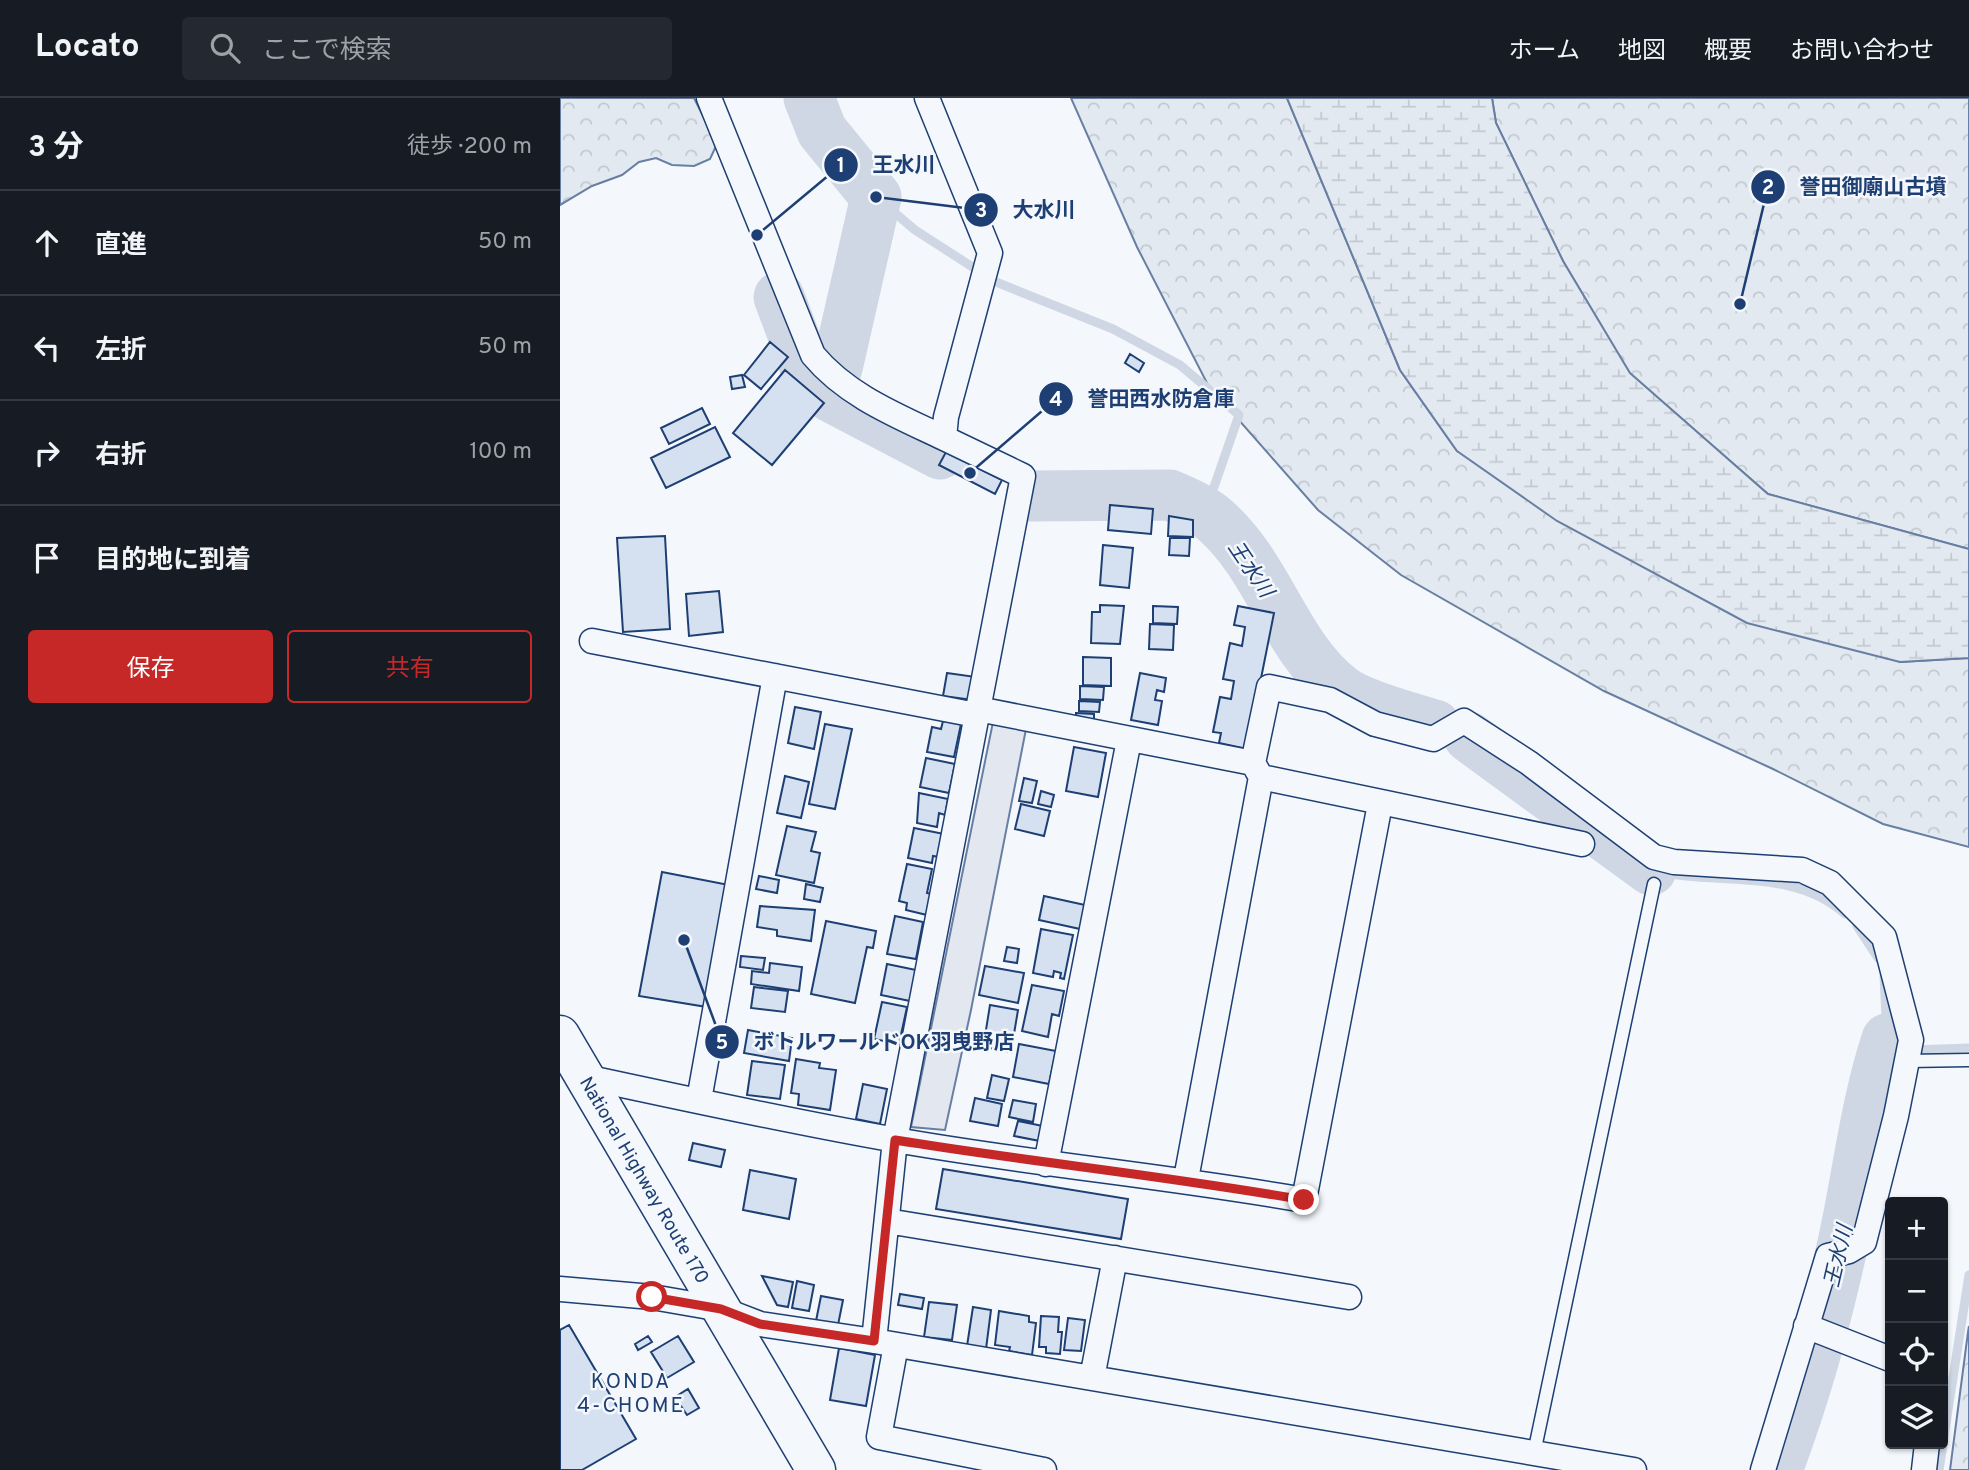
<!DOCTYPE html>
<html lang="ja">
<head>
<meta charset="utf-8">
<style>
	:root { --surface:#171b24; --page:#242831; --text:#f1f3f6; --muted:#9ea1a6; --line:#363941; --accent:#c62828 }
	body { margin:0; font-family:Overpass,"Noto Sans JP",sans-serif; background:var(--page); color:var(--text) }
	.controls { position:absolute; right:21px; bottom:21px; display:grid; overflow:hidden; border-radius:7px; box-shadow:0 2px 5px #0004 }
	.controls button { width:63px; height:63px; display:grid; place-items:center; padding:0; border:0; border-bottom:2px solid var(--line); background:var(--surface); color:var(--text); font:35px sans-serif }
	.stop { position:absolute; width:21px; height:21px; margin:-16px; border:5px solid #c62828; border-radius:50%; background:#fff }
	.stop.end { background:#c62828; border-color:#fff; box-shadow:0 2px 7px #0008 }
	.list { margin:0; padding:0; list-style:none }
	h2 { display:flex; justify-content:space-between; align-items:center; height:91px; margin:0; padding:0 28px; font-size:30px }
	h2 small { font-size:23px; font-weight:400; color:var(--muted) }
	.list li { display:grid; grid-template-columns:46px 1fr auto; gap:21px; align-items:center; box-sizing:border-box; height:105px; padding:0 28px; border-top:2px solid var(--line) }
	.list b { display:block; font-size:26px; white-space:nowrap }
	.list em { font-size:23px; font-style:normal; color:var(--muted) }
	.actions { display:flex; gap:14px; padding:21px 28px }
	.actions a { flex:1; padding:16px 0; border:2px solid var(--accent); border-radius:7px; text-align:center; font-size:24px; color:var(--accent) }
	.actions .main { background:var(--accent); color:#fff }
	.icon { flex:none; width:38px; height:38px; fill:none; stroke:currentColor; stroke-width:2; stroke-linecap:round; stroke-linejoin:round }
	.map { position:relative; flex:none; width:1409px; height:1372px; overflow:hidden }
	header { display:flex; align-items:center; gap:42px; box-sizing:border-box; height:98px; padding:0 35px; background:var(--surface); border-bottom:2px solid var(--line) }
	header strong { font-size:33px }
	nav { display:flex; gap:38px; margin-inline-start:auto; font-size:24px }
	.search { width:490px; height:63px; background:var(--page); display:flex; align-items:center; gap:18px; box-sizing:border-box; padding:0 24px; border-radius:7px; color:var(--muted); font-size:26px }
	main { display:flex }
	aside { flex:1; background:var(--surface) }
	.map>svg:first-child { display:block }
</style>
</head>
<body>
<header>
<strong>Locato</strong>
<div class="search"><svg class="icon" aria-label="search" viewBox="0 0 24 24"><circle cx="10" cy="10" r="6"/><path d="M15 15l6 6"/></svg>ここで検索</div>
<nav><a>ホーム</a><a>地図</a><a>概要</a><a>お問い合わせ</a></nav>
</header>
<main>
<aside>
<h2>3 分<small>徒歩 · 200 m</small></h2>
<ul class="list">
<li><svg class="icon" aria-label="ahead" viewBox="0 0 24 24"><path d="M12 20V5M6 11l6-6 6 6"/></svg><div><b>直進</b></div><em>50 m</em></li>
<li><svg class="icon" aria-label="left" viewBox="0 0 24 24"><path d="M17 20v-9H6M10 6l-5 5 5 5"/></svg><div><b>左折</b></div><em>50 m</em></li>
<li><svg class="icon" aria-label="right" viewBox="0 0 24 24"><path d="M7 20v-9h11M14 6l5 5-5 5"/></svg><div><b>右折</b></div><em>100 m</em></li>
<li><svg class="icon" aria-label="arrive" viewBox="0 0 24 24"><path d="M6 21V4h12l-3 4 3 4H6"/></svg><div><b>目的地に到着</b></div></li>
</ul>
<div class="actions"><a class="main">保存</a><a>共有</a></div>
</aside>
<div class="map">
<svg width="1409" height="1372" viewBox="0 0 1409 1372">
	<defs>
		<pattern id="forest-crowns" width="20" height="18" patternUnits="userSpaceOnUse" patternTransform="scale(1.75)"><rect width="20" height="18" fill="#e3e9f0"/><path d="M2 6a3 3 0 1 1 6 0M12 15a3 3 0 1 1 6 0" fill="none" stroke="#c2c9d1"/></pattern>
		<pattern id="wetland-marsh" width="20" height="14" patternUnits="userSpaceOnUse" patternTransform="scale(1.75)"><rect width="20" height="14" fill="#e3e9f0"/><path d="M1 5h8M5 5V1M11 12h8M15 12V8" fill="none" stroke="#c2c9d1"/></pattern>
	</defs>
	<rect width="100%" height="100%" fill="#f4f7fb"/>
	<path fill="url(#forest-crowns)" stroke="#687fa3" stroke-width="2" d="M0 0H134L157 46 150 61 134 68 112 67 96 60 79 64 62 77 32 88 0 107Z
		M511 0H727L840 272 897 353 1340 564 1409 560V749L1323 726 1213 671 1044 593 841 477 758 412 648 287 577 149Z
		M932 0H1409V451L1208 396 1069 275 1003 163 936 25Z
		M1409 1228V1372H1390L1408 1234Z"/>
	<path fill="url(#wetland-marsh)" stroke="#687fa3" stroke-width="2" d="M727 0H932L936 25 1003 163 1070 275 1208 396 1409 451V560L1340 564 1187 525 997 423 897 353 840 272Z"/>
	<path fill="#e3e8f0" stroke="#687fa3" stroke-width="2" d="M433 624 466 631 411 912 385 1032 351 1029Z"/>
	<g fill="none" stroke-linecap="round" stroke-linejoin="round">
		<path stroke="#cfd7e4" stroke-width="9" d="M316 99 355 132 414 170
			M436 184 553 231 620 267 679 317 654 389
			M645 415 647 410
			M1091 772C1154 789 1232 768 1285 816
			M1297 828 1318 860
			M1324 877 1327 941 1352 952 1409 950
			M1383 1344 1409 1177
			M1379 1372 1383 1346"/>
		<path stroke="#cfd7e4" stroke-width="51" d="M249 0 262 33 316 99 277 270
			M219 199 247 274 271 299 380 356
			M471 398 610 397C625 404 643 411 656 423 709 470 724 546 780 591 798 606 850 620 875 627
			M909 639 1091 772
			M1217 1372C1245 1298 1266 1223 1283 1145 1298 1077 1305 1008 1327 941"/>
	</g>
	<path fill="#d5e0f0" stroke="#1d3f73" stroke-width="2" d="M210 244 228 259 201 291 184 277Z
		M570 256 584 265 579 274 565 265Z
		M225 272 264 305 212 367 173 335Z
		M182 277 185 289 172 291 170 279Z
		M142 310 150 326 109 346 101 330Z
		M155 329 170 359 106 390 91 360Z
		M386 354 442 382 435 396 379 367Z
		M550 407 593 411 591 436 548 432Z
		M609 418 633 422V439L608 438Z
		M105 438 110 531 63 534 57 440Z
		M610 440H630L629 458 609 457Z
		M543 447 573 450 569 490 540 487Z
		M159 493 163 534 129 538 126 496Z
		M540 507 564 508 560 546 531 545 532 514H540Z
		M593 508 618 509 617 526 593 525Z
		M678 508 714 515 687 651 659 645 661 635 653 634 660 599 671 601 674 583 663 581 670 545 682 548 685 529 674 527Z
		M590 526 614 527 613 552 589 551Z
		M523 559 551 560V588L523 587Z
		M387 575 416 579 413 602 383 598Z
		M580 575 606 580 604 594 597 592 595 602 602 603 598 627 571 622Z
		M520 588 544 589 543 602 520 601Z
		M519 603 540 604 539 614 519 613Z
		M235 609 261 614 254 651 228 645Z
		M516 615 534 616V622L516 621Z
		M383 623 401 626 394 659 367 654 372 629 381 631Z
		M265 626 292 631 275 711 249 706Z
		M514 649 546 655 538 699 506 693Z
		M366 660 395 666 389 695 360 689Z
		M225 678 249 684 241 720 217 715Z
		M464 680 477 683 472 705 459 703Z
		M481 693 494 697 491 709 478 706Z
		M359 695 388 701 385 717 379 715 377 729 357 725Z
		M461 706 490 713 484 738 455 731Z
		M227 728 256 734 251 753 260 755 254 785 216 777Z
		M354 730 384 736 379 759 373 758 372 765 348 760Z
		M347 766 372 771 367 795 372 796 367 817 346 812 347 805 339 803Z
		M102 774 169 787 147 909 79 898Z
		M199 778 219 782 217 795 196 791Z
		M246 786 263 790 260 804 244 801Z
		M484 798 525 807 520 831 479 822Z
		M200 808 255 812 251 843 217 838V832L197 829Z
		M335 818 363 824 356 861 327 856Z
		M266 823 316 833 313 850 307 849 295 905 251 896Z
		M481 831 513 837 504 881 500 880 501 875 494 873 493 879 473 875Z
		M447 849 459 851 457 865 444 863Z
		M181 858 205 860 203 872 180 869Z
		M210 865 242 869 239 893 191 886 192 873 209 875Z
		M327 866 356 872 350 903 321 897Z
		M425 868 464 875 458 905 419 897Z
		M472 887 504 893 499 918 492 916 488 939 462 933Z
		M194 889 228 893 225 914 191 910Z
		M322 904 347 909 339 946 314 941Z
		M430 907 458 912 451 954 429 950 431 939 425 938Z
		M188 932 232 940 229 963 184 955Z
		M459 946 496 953 489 986 453 979Z
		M236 961 260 965 259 970 276 972 270 1012 238 1007 239 996 231 995Z
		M192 963 225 967 220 1001 187 997Z
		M432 977 449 981 444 1003 427 1000Z
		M303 986 327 991 320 1026 296 1021Z
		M415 1000 442 1006 438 1028 410 1023Z
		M453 1002 476 1006 473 1024 449 1019Z
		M458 1023 483 1028 480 1043 454 1038Z
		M133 1045 165 1052 161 1069 129 1062Z
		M383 1071 568 1101 561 1141 376 1111Z
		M190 1072 236 1081 229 1121 183 1112Z
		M202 1178 233 1184 228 1209 217 1207Z
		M237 1183 254 1187 249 1213 232 1210Z
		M340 1196 364 1200 362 1211 338 1207Z
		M261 1198 283 1202 278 1227 256 1223Z
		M369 1204 397 1207 392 1242 364 1239Z
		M413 1209 431 1212 426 1251 407 1248Z
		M439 1213 469 1218V1224L476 1225 472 1257 449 1253 450 1249 435 1247Z
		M481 1218 499 1219 498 1234H502L500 1256 486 1255V1249H479Z
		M508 1220 525 1222 521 1253 504 1252Z
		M9 1227 76 1341 22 1372H0V1232Z
		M88 1238 92 1244 78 1252 75 1246Z
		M118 1238 134 1264 107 1280 91 1254Z
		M279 1250 315 1257 306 1308 270 1302Z
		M128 1291 139 1310 127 1317 115 1299Z"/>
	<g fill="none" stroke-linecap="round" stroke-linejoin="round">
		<defs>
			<path id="service" d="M1347 963 1409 962
				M974 1355 1094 786"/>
			<path id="minor" d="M149 0 253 257C287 298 338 318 384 340
				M32 543 416 617
				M418 611 693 665 701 679 1022 746
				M693 665 709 589 770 602 815 626 873 641 904 623 969 665 1094 759 1114 764 1242 772 1270 785 1324 839 1351 942 1336 1018 1304 1144 1289 1153 1268 1158 1203 1372
				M25 979C128 1001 232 1024 336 1042 471 1066 608 1078 744 1102L820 706
				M139 1002 215 578
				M486 1066 569 642
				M626 1081 701 679
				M327 1123 789 1199
				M0 1191 92 1199 161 1211 200 1226 314 1243 1074 1372
				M1246 1228 1330 1261
				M314 1243 335 1042 463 378 384 340 386 319 430 155 367 0
				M336 1247 319 1339 484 1372
				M532 1280 555 1160
				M1364 1372 1367 1346"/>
			<g id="trunk">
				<path id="s1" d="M0 937 256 1372"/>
			</g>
		</defs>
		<use href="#service" stroke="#1d3f73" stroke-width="15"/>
		<use href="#minor" stroke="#1d3f73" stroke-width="27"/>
		<use href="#trunk" stroke="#1d3f73" stroke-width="41"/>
		<use href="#service" stroke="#f4f7fb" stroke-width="12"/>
		<use href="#minor" stroke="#f4f7fb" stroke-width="24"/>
		<use href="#trunk" stroke="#f4f7fb" stroke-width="38"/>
	</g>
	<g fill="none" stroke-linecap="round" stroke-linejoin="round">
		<path stroke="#c62828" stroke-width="9" d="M92 1199 161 1211 200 1226 314 1243 335 1042C471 1064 608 1078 744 1102"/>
	</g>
	<g text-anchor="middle" stroke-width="5" stroke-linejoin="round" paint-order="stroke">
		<g font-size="19" fill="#1d3f73" stroke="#f4f7fb">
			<text dy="7" stroke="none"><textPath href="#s1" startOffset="168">National Highway Route 170</textPath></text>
		</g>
		<g font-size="21" font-style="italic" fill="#1d3f73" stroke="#f4f7fb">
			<text transform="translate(691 471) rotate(56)" y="7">王水川</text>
			<text transform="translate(1278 1158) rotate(-77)" y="7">王水川</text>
		</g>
		<g font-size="21" letter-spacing="2" fill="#1d3f73" stroke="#f4f7fb">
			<text x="71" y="1290">KONDA<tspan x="71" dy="24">4-CHOME</tspan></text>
		</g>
	</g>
	<path fill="none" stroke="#1d3f73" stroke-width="2.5" d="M197 137L281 67M1180 206L1208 89M316 99L421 112M410 375L496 301M124 842L162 944"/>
	<g fill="#1d3f73" stroke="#f4f7fb" stroke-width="2.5">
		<circle cx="197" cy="137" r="7"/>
		<circle cx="1180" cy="206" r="7"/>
		<circle cx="316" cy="99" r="7"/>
		<circle cx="410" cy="375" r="7"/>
		<circle cx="124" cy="842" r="7"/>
		<circle cx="281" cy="67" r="18"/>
		<circle cx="1208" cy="89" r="18"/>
		<circle cx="421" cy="112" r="18"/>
		<circle cx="496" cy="301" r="18"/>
		<circle cx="162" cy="944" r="18"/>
	</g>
	<g font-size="21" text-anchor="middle" font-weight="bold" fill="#fff">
		<text x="281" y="74">1</text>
		<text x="1208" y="96">2</text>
		<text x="421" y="119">3</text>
		<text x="496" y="308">4</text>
		<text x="162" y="951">5</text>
	</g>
	<g font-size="21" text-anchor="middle" font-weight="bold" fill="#1d3f73" stroke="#f4f7fb" stroke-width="5" stroke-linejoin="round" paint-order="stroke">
		<text x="344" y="74">王水川</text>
		<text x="1313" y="96">誉田御廟山古墳</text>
		<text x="484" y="119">大水川</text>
		<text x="601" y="308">誉田西水防倉庫</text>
		<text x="324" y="951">ボトルワールドOK羽曳野店</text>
	</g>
</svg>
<div class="controls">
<button>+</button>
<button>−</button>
<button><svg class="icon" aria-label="locate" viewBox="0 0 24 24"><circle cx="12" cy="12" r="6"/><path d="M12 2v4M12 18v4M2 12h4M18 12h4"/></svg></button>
<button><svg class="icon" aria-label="layers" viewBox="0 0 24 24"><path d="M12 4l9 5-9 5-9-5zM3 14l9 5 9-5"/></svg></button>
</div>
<div class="stop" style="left:92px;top:1199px"></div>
<div class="stop end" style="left:744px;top:1102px"></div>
</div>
</main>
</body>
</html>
